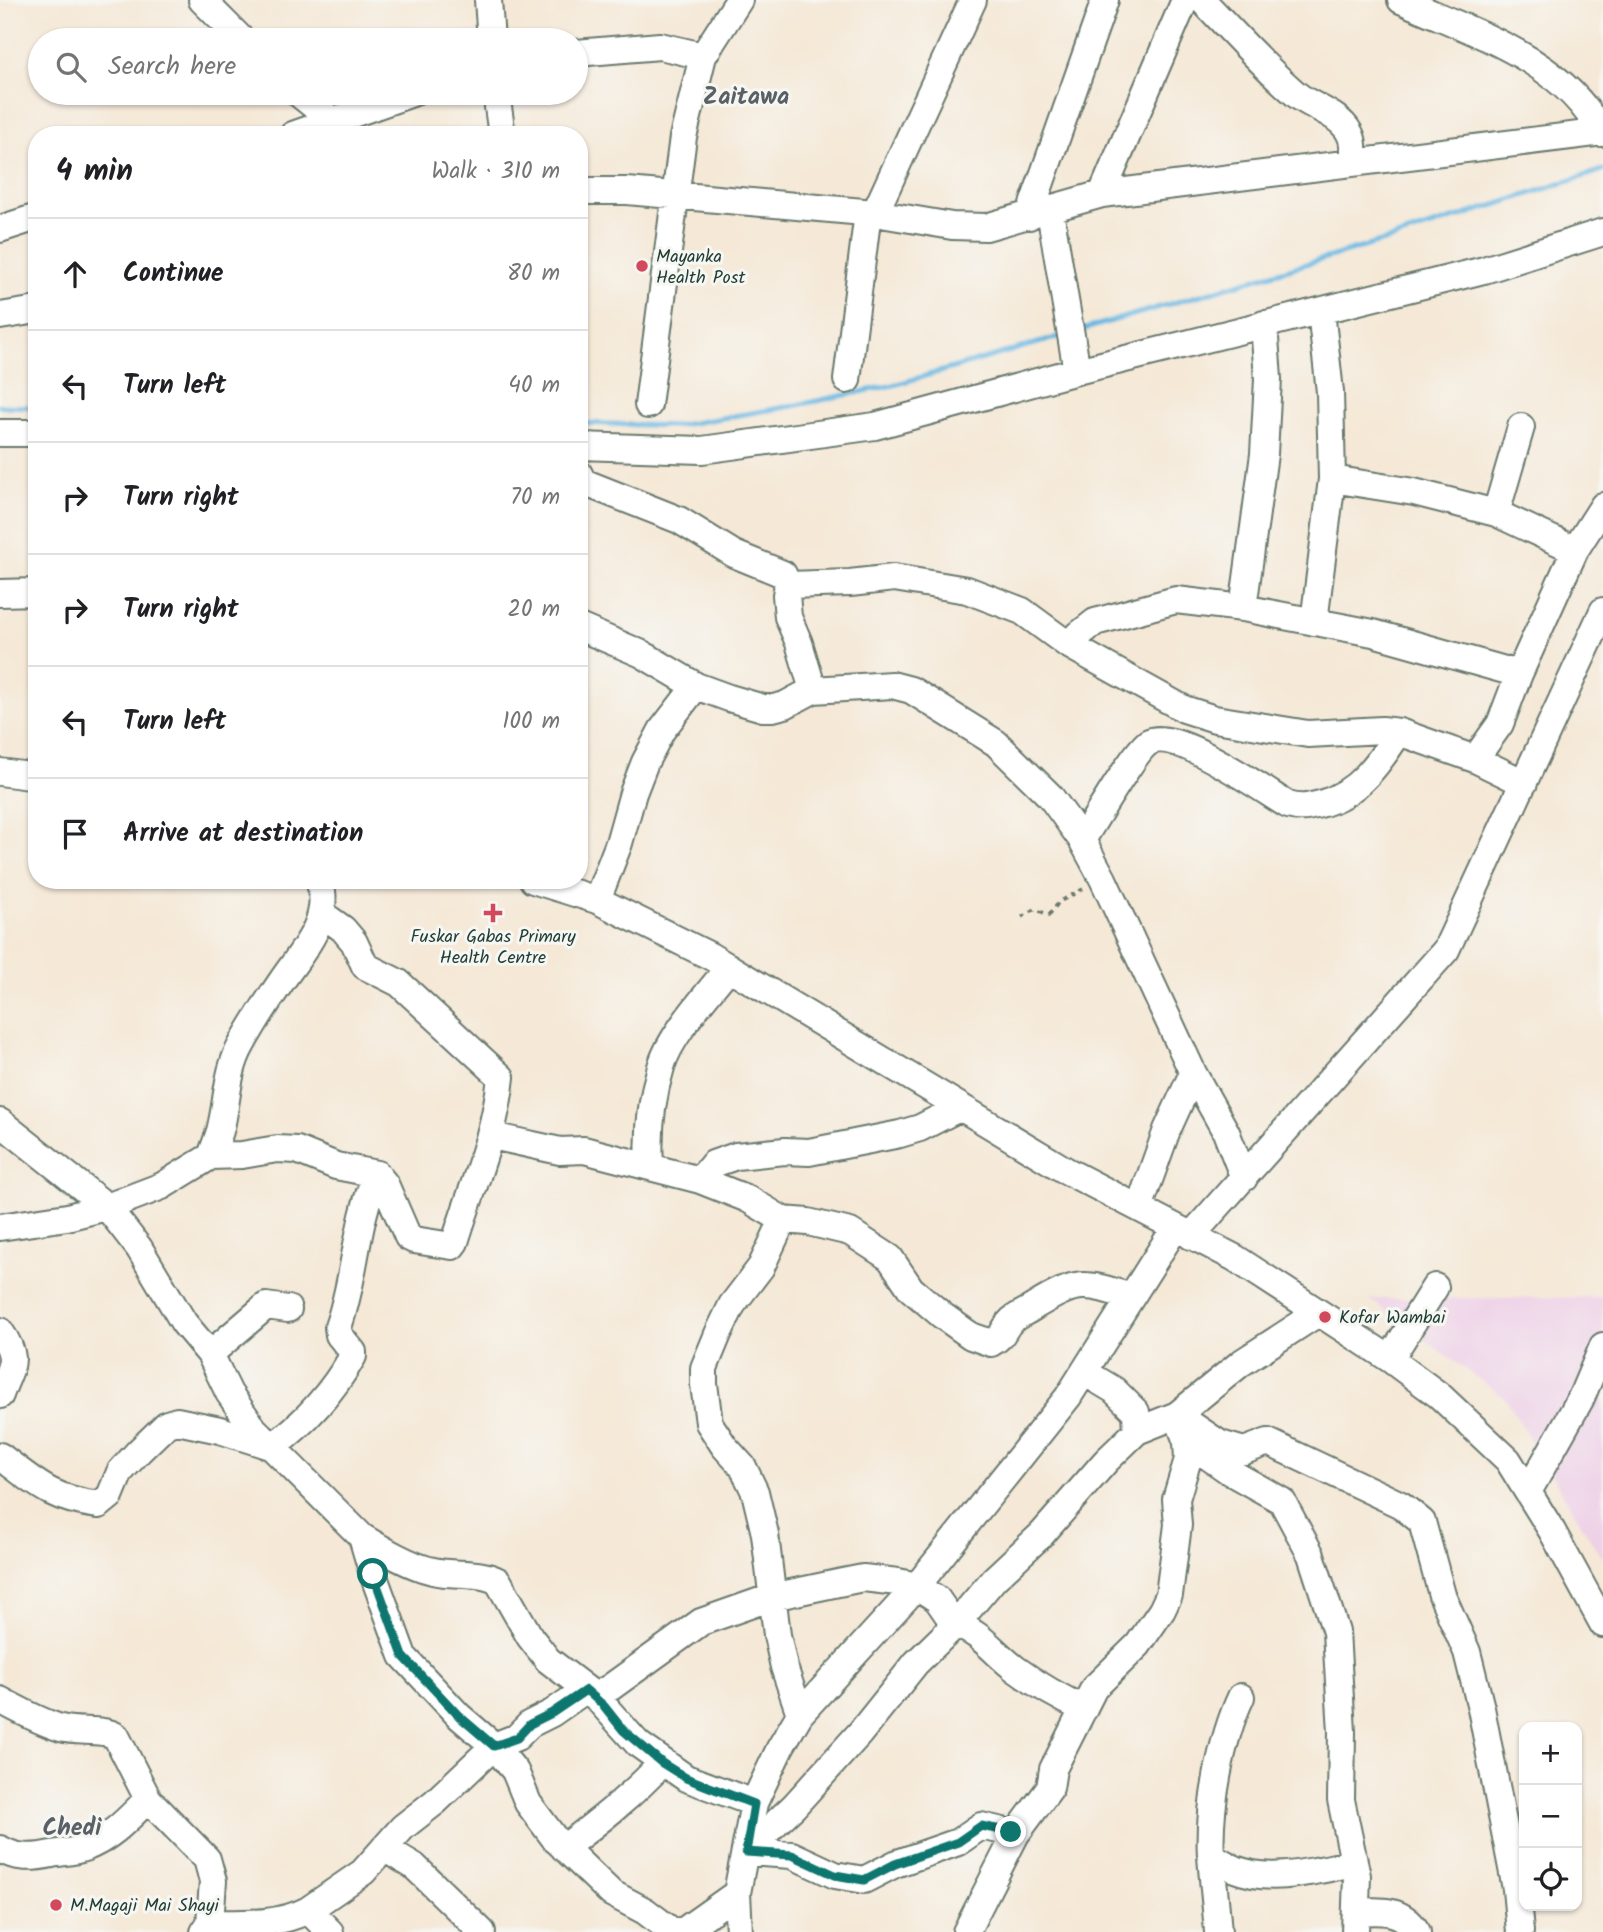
<!DOCTYPE html>
<html lang="en">
<head>
<meta charset="utf-8">
<style>
	:root { --surface:#fff; --page:#f6f6f6; --text:#202124; --muted:#757577; --line:#e0e0e0 }
	body { margin:0; font-family:Kalam,sans-serif; background:var(--page); color:var(--text) }
	.controls { position:absolute; right:21px; bottom:21px; display:grid; overflow:hidden; border-radius:14px; box-shadow:0 2px 5px #0004 }
	.controls button { width:63px; height:63px; display:grid; place-items:center; padding:0; border:0; border-bottom:2px solid var(--line); background:var(--surface); color:var(--text); font:35px sans-serif }
	.stop { position:absolute; width:21px; height:21px; margin:-16px; border:5px solid #0f766e; border-radius:50%; background:#fff }
	.stop.end { background:#0f766e; border-color:#fff; box-shadow:0 2px 7px #0008 }
	.list { margin:0; padding:0; list-style:none }
	h2 { display:flex; justify-content:space-between; align-items:center; height:91px; margin:0; padding:0 28px; font-size:30px }
	h2 small { font-size:23px; font-weight:400; color:var(--muted) }
	.list li { display:grid; grid-template-columns:46px 1fr auto; gap:21px; align-items:center; box-sizing:border-box; height:112px; padding:0 28px; border-top:2px solid var(--line) }
	.list b { display:block; font-size:26px; white-space:nowrap }
	.list em { font-size:23px; font-style:normal; color:var(--muted) }
	.icon { flex:none; width:38px; height:38px; fill:none; stroke:currentColor; stroke-width:2; stroke-linecap:round; stroke-linejoin:round }
	.map { position:relative; flex:none; width:1603px; height:1932px; overflow:hidden }
	.search { position:absolute; background:var(--surface); box-shadow:0 2px 5px #0004; left:28px; top:28px; width:560px; height:77px; display:flex; align-items:center; gap:18px; box-sizing:border-box; padding:0 24px; border-radius:38px; color:var(--muted); font-size:26px }
	.panel { position:absolute; background:var(--surface); box-shadow:0 2px 5px #0004; left:28px; top:126px; width:560px; height:763px; border-radius:28px }
	.map>svg:first-child { display:block }
</style>
</head>
<body>
<div class="map">
<svg width="1603" height="1932" viewBox="0 0 1603 1932">
	<rect width="100%" height="100%" fill="#f6f6f2"/>
	<filter id="ink" filterUnits="userSpaceOnUse"><feTurbulence type="fractalNoise" baseFrequency=".0143" numOctaves="2"/><feDisplacementMap in="SourceGraphic" scale="14" xChannelSelector="R" yChannelSelector="G"/><feConvolveMatrix kernelMatrix="1 2 1 2 8 2 1 2 1" color-interpolation-filters="sRGB"/></filter>
	<filter id="wash" filterUnits="userSpaceOnUse"><feTurbulence type="fractalNoise" baseFrequency=".00686" numOctaves="4" result="noise"/><feDisplacementMap in="SourceGraphic" scale="28" xChannelSelector="R" yChannelSelector="G"/><feGaussianBlur stdDeviation="1.57" result="paint"/><feColorMatrix in="noise" values="0 0 0 0 0 0 0 0 0 0 0 0 0 0 0 0 0 1.4 0 .05"/><feComposite in="paint" operator="in"/></filter>
	<g filter="url(#wash)">
		<rect width="100%" height="100%" fill="#f5e8d6"/>
		<path fill="#eed0e7" d="M1603 1297V1560L1506 1399 1369 1299Z"/>
		<g fill="none" stroke-linecap="round" stroke-linejoin="round">
			<path stroke="#68b7e2" stroke-width="5" d="M1078 331 1394 238 1603 170
				M0 406 37 407
				M579 423 675 426 792 406 894 385 1062 336"/>
		</g>
	</g>
	<g filter="url(#ink)">
		<g fill="none" stroke-linecap="round" stroke-linejoin="round">
			<defs>
				<path id="minor" d="M202 0 242 40
					M488 0 491 40
					M1202 0C1233 32 1263 66 1297 95 1312 107 1339 114 1349 132 1355 142 1353 152 1352 163
					M1401 0C1473 33 1562 58 1601 133
					M576 53 660 46 703 56
					M298 93 333 121 341 131
					M496 93 502 135
					M293 135 412 93
					M579 191H627L875 213 952 226 986 227 1102 194 1603 132
					M1102 194 1185 0
					M1050 211 1077 371
					M875 213 973 0
					M1029 216 1105 0
					M0 229 37 217
					M0 316 37 310
					M847 380 868 212
					M648 405 683 137 703 56 739 0
					M0 433H37
					M579 446 702 450 875 426 1077 371 1484 270 1603 232
					M579 474 583 482 679 520 734 554 783 574 788 585 786 595 788 617 799 643 813 690
					M1332 479 1414 492 1496 513 1575 550
					M1496 513 1521 427
					M788 585 850 583 894 578 967 590 1022 611 1067 644 1184 709 1215 719 1308 734 1382 730 1399 732 1475 759 1524 783
					M0 593 37 592
					M1243 608 1264 454 1268 379 1264 324
					M1314 622 1332 479 1330 392 1321 311
					M579 627 642 654 696 686 729 698 763 708H773L785 705 813 690 892 685 911 690 996 743 1050 796 1082 840 1103 879 1193 1073 1226 1132 1244 1178
					M1067 644 1095 622 1176 600 1243 608 1373 633 1519 674
					M1475 759 1500 724 1519 674 1575 550 1603 506
					M0 772 37 777
					M1082 840C1093 823 1136 749 1149 742 1176 728 1263 790 1288 805 1301 809 1308 807 1320 804 1358 794 1379 763 1399 732
					M533 880 597 900 710 956 1065 1170 1235 1258 1390 1359 1440 1396 1508 1460 1552 1531 1603 1624
					M597 900 619 843 633 793 645 762 662 730 696 686
					M0 1122 107 1207 139 1248 184 1323 210 1354 229 1393 254 1429 362 1537C382 1549 410 1566 433 1571 454 1576 479 1571 498 1581L530 1637 548 1660 595 1696 638 1744 686 1778 754 1803
					M492 1136 560 1151 584 1150 700 1180 713 1164 736 1156 785 1151 809 1152 900 1134 920 1128 961 1107
					M211 1156C214 1148 217 1140 220 1131 228 1101 226 1072 242 1044 253 1024 266 1004 279 985 299 954 334 921 319 880
					M650 1165C648 1133 652 1097 661 1067 670 1035 708 994 729 967
					M700 1180 748 1199 783 1220 808 1222 850 1232 890 1258 911 1289 943 1316 971 1336 991 1343C1006 1335 1002 1329 1012 1320 1018 1315 1028 1311 1035 1306 1078 1280 1084 1282 1131 1297
					M1139 1208 1167 1130 1193 1073
					M783 1220 761 1267 732 1305 718 1334 704 1368V1384L709 1423 724 1446 743 1467 755 1492 765 1534 777 1635 784 1667 800 1714
					M0 1227 67 1217 107 1207 162 1186 211 1156 242 1155 277 1149 297 1150 336 1166 377 1174 385 1184 408 1237 414 1240 452 1246 455 1242C472 1186 495 1137 501 1077L399 983 365 966 354 942 343 929 322 914
					M1191 1236 1446 950 1603 611
					M0 1331C21 1361 10 1365 0 1395
					M210 1354 266 1306 288 1309
					M1390 1359 1435 1287
					M1084 1372 1114 1390 1136 1412 1137 1431
					M1177 1415 1220 1444 1244 1451 1268 1442 1401 1505 1422 1522 1442 1595 1467 1652 1481 1708 1516 1889 1520 1932
					M1189 1443 1232 1473 1282 1501 1311 1555 1336 1632 1342 1732 1341 1800 1357 1876 1355 1932
					M272 1447C306 1422 332 1393 353 1356V1352L339 1335 338 1327C356 1277 355 1223 377 1174
					M0 1456C37 1484 51 1499 99 1505L110 1496 120 1472 139 1451 167 1424 177 1421 220 1430 270 1446
					M1529 1490 1581 1398 1603 1346
					M362 1537 373 1574 403 1656 459 1716 494 1746 515 1771 528 1803 555 1839 611 1893 645 1911 673 1932
					M595 1696 611 1687 701 1622 772 1597 843 1582 863 1578 898 1582 917 1586 937 1599 955 1625C979 1630 997 1656 1017 1670 1039 1686 1060 1698 1084 1709
					M0 1700C19 1710 40 1722 61 1728 78 1733 103 1728 116 1736L148 1799 207 1859 213 1881 210 1923 204 1932
					M1016 1834 981 1826 958 1842 895 1864 864 1880 835 1875 792 1855 745 1852 794 1806 860 1733 916 1663 955 1625 994 1579 1042 1534 1106 1461 1137 1431 1177 1415 1241 1363 1318 1313
					M384 1848 414 1866 482 1932
					M564 1848C599 1821 633 1795 662 1763
					M0 1849C17 1859 33 1858 52 1854 62 1852 74 1852 84 1848 110 1839 129 1818 148 1799
					M1211 1856C1219 1860 1227 1865 1235 1869 1272 1884 1317 1870 1354 1863
					M308 1910 330 1932
					M1357 1912C1381 1910 1403 1909 1417 1932
					M210 1923C243 1923 277 1926 308 1910L363 1872 403 1827 435 1802 494 1746 517 1737 530 1724 552 1713 585 1690
					M682 1932 737 1893
					M739 1932 737 1893 754 1803 780 1748 800 1714 917 1586 1068 1397 1175 1228
					M966 1932 1016 1834 1050 1788 1053 1769 1094 1688 1138 1645 1162 1610 1169 1595 1178 1525 1176 1499 1188 1459 1187 1442 1177 1415
					M1218 1932C1216 1907 1213 1881 1211 1856 1208 1809 1221 1740 1241 1697"/>
			</defs>
			<use href="#minor" stroke="#6a796d" stroke-width="30"/>
			<path stroke="#6a796d" stroke-width="3.5" stroke-dasharray="5 5" stroke-linecap="butt" d="M1022 917 1035 909 1049 915 1059 902 1083 889"/>
			<use href="#minor" stroke="#fff" stroke-width="26"/>
		</g>
	</g>
	<g fill="none" stroke-linecap="round" stroke-linejoin="round" filter="url(#ink)">
		<path stroke="#0f766e" stroke-width="9" d="M373 1574 403 1656 459 1716 494 1746 517 1738 530 1724 552 1713 586 1690 604 1706 623 1730 662 1763 686 1778 754 1804 746 1852 792 1855 835 1875 864 1880 895 1864 958 1842 981 1826 1011 1832"/>
	</g>
	<g fill="#d1495b" stroke="#f6f6f2" stroke-width="2.5">
		<circle cx="642" cy="266" r="7"/>
		<path d="M489.5 902.5h7v7h7v7h-7v7h-7v-7h-7v-7h7z"/>
		<circle cx="1325" cy="1317" r="7"/>
		<circle cx="56" cy="1905" r="7"/>
	</g>
	<g text-anchor="middle" stroke-width="6" stroke-linejoin="round" paint-order="stroke">
		<g font-size="18" fill="#1f3d34" stroke="#f6f6f2" text-anchor="start">
			<text x="656" y="262">Mayanka<tspan x="656" dy="21">Health Post</tspan></text>
			<text x="493" y="942" text-anchor="middle">Fuskar Gabas Primary<tspan x="493" dy="21">Health Centre</tspan></text>
			<text x="1339" y="1323">Kofar Wambai</text>
			<text x="70" y="1911">M.Magaji Mai Shayi</text>
		</g>
		<g font-size="24" font-weight="bold" fill="#5a6166" stroke="#f6f6f2">
			<text x="746" y="104">Zaitawa</text>
			<text x="72" y="1835">Chedi</text>
		</g>
	</g>
</svg>
<div class="controls">
<button>+</button>
<button>−</button>
<button><svg class="icon" aria-label="locate" viewBox="0 0 24 24"><circle cx="12" cy="12" r="6"/><path d="M12 2v4M12 18v4M2 12h4M18 12h4"/></svg></button>
</div>
<div class="stop" style="left:373px;top:1574px"></div>
<div class="stop end" style="left:1011px;top:1832px"></div>
<div class="search"><svg class="icon" aria-label="search" viewBox="0 0 24 24"><circle cx="10" cy="10" r="6"/><path d="M15 15l6 6"/></svg>Search here</div>
<section class="panel">
<h2>4 min<small>Walk · 310 m</small></h2>
<ul class="list">
<li><svg class="icon" aria-label="ahead" viewBox="0 0 24 24"><path d="M12 20V5M6 11l6-6 6 6"/></svg><div><b>Continue</b></div><em>80 m</em></li>
<li><svg class="icon" aria-label="left" viewBox="0 0 24 24"><path d="M17 20v-9H6M10 6l-5 5 5 5"/></svg><div><b>Turn left</b></div><em>40 m</em></li>
<li><svg class="icon" aria-label="right" viewBox="0 0 24 24"><path d="M7 20v-9h11M14 6l5 5-5 5"/></svg><div><b>Turn right</b></div><em>70 m</em></li>
<li><svg class="icon" aria-label="right" viewBox="0 0 24 24"><path d="M7 20v-9h11M14 6l5 5-5 5"/></svg><div><b>Turn right</b></div><em>20 m</em></li>
<li><svg class="icon" aria-label="left" viewBox="0 0 24 24"><path d="M17 20v-9H6M10 6l-5 5 5 5"/></svg><div><b>Turn left</b></div><em>100 m</em></li>
<li><svg class="icon" aria-label="arrive" viewBox="0 0 24 24"><path d="M6 21V4h12l-3 4 3 4H6"/></svg><div><b>Arrive at destination</b></div></li>
</ul>
</section>
</div>
</body>
</html>
